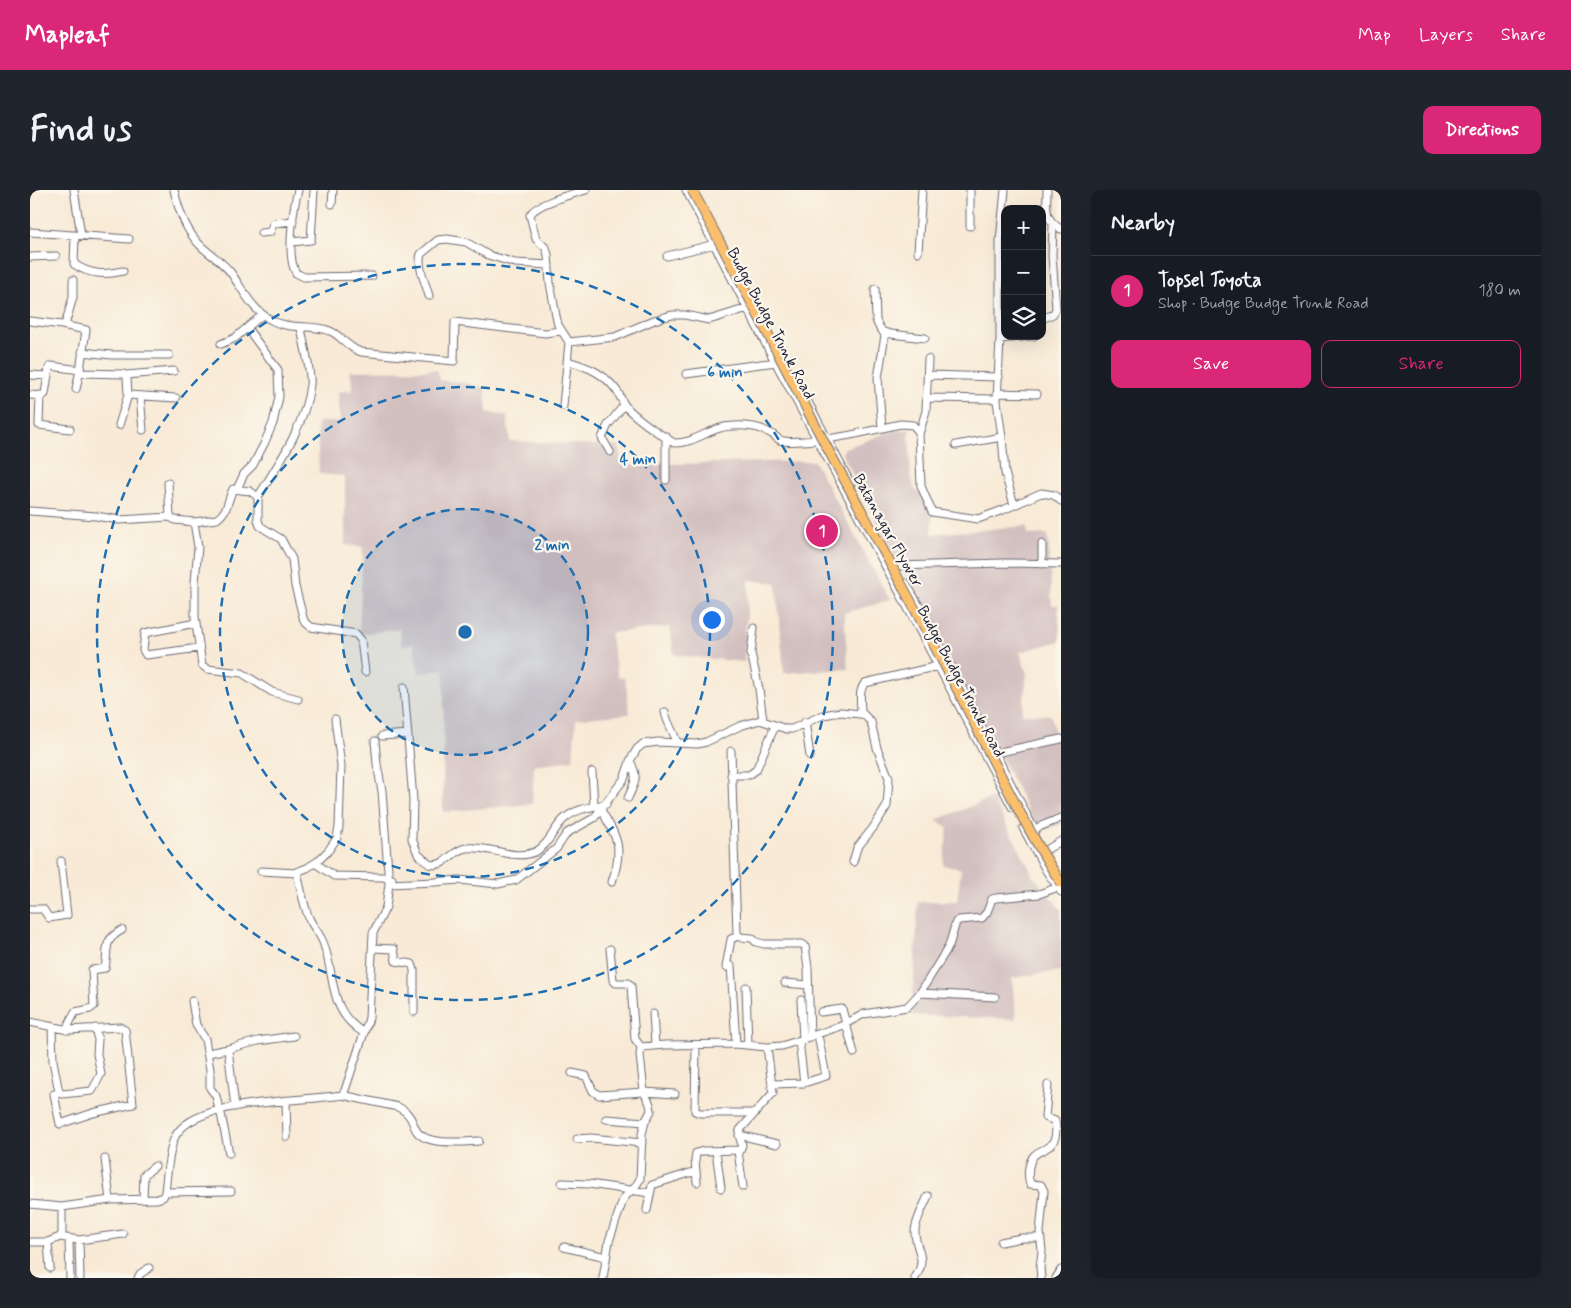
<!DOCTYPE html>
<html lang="en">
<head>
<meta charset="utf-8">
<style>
	:root { --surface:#171b24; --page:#20242c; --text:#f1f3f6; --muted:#9ea1a6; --line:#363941; --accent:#db2777 }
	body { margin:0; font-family:Mynerve,sans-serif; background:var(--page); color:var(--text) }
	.controls { position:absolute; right:15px; top:15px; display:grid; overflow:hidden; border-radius:10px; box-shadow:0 5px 20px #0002 }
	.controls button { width:45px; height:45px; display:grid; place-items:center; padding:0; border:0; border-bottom:1px solid var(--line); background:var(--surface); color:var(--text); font:25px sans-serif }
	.you { position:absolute; left:681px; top:429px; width:18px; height:18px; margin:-12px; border:4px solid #fff; border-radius:50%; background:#1a73e8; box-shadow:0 0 0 8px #1a73e833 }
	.badge { display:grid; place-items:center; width:32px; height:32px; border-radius:50%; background:var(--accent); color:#fff; font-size:16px; font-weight:700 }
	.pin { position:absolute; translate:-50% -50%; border:2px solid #fff; box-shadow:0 1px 5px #0006 }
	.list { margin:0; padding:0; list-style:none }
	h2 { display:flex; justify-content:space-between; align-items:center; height:65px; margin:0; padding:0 20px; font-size:21px }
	h2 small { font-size:16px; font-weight:400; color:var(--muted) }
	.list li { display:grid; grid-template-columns:32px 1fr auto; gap:15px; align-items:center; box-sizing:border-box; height:70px; padding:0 20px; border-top:1px solid var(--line) }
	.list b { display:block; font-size:19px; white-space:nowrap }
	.list p { margin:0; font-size:16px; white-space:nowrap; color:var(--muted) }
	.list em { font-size:16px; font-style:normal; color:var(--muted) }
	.actions { display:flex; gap:10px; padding:15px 20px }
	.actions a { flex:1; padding:11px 0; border:1px solid var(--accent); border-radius:10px; text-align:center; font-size:18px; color:var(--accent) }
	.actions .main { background:var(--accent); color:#fff }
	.icon { flex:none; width:28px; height:28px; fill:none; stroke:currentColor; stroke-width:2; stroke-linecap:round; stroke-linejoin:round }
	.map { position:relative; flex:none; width:1031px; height:1088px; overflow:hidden; border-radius:10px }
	header { display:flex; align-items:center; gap:30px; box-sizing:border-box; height:70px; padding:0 25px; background:var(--accent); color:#fff }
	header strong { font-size:24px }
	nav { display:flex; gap:28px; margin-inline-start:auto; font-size:18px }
	.intro { display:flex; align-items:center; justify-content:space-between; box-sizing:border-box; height:120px; padding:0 30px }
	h1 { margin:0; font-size:35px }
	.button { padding:12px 22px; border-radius:10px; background:var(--accent); color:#fff; font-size:18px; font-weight:700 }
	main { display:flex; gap:30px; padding:0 30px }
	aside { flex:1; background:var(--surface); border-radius:10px; box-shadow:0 5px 20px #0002 }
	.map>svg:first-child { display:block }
</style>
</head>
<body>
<header>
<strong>Mapleaf</strong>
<nav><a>Map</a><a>Layers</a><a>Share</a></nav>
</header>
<div class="intro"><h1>Find us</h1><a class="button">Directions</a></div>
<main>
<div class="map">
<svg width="1031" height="1088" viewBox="0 0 1031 1088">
	<rect width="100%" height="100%" fill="#fbf7ec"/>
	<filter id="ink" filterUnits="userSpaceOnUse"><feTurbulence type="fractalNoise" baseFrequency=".02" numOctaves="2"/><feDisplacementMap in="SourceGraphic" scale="10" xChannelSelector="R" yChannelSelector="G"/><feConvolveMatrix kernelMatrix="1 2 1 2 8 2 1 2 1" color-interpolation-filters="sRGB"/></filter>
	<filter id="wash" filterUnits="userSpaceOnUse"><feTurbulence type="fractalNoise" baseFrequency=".0096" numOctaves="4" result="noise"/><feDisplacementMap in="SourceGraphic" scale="20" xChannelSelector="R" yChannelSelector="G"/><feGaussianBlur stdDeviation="1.12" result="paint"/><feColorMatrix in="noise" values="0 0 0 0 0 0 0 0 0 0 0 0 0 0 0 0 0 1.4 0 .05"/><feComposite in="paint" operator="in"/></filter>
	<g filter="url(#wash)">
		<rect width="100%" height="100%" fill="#f8ead6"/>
		<path fill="#d2bfbf" d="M407 180 410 190 438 193 455 198 457 222 477 226 480 251 589 256 591 275 784 271 860 410 814 423 818 479 754 483 746 393 719 390 714 472 644 465 640 437 580 443 588 487 595 488 600 524 546 529 543 570 504 575 502 614 413 622 414 479 389 484 383 454 372 456 369 439 329 444 333 357 315 355V286L289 284 287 232H310L308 202 323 200 320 181Z
			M879 239 881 286 885 300 903 314 902 344 997 336 998 345 1018 344 1022 415H1028L1030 451 990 462 997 484 992 524 1021 525 1031 571V634L1009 642 954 534 868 373 812 263 815 258 860 242Z
			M962 608 1004 687 1031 720V781L982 788 986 829 882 825 888 712 927 711 931 679 913 675 918 637 906 630Z"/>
	</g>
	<g filter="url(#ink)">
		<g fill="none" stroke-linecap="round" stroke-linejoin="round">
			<defs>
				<path id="minor" d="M44 0 51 45
					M144 0C148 18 156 41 170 55 180 65 193 72 201 83 214 101 222 121 243 131 261 140 281 134 300 141 311 145 316 157 331 162L424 171 425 132 515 143 531 141
					M268 0C263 19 256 67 266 83L274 87 342 86
					M656 0 742 166 870 403 982 617
					M940 0V36
					M1017 0C1017 18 1013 29 1031 39
					M302 14 303 0
					M0 42 99 49
					M231 43 240 42 243 34 245 33 263 31
					M45 45 44 74C60 85 75 85 93 81
					M262 52 281 50 284 0
					M888 62 892 0
					M637 66 685 54
					M0 67 26 66
					M845 99 846 130 848 135 855 145 848 188 852 238
					M399 106C396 94 387 76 391 64L408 50 417 49 436 52 458 65 485 73 519 75
					M1012 129 1023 124 1026 119 1022 66 1023 34
					M0 131 32 135 56 140 50 180 52 183 93 184 96 185 97 187 98 205 146 208
					M35 135 43 107V90
					M854 142 861 144 895 148
					M970 148V51L975 0
					M539 152 585 147 624 130 642 125H655L679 130 718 118
					M191 154 205 148 232 125
					M52 162 82 165H139
					M538 171C558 177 574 183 587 201 591 207 592 213 597 218 611 232 628 243 644 253 665 254 681 236 703 236 716 235 729 236 740 243 745 245 747 250 753 251 759 252 766 251 772 251 806 250 838 241 871 234L883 235 889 242 891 296 902 322 948 329 973 320 1011 303 1024 305 1031 311
					M656 184 746 172
					M0 185 18 186
					M96 185 144 181
					M897 185 969 187
					M967 203 1007 204
					M0 205 12 206 15 204 19 178 21 176 50 180 46 199
					M10 205 9 235 40 239
					M110 206 113 240
					M776 208 821 294
					M896 208 967 209
					M533 216 539 152 528 135 526 126 520 93 518 65 516 58 506 49 500 25C506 13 543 4 556 0
					M89 235 98 205
					M889 244 896 221 898 169
					M636 246V290
					M972 247 975 283 984 315
					M926 255 972 247 967 211 970 149 1004 146
					M580 262 572 248 578 235 594 215
					M138 293 140 327 145 330 164 332
					M207 299 214 284 223 275 234 254 243 233 249 207 248 180 217 138
					M228 307C249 273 275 236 280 195 282 184 273 151 271 138
					M0 321 66 326 89 330 140 327
					M1012 374V354
					M866 376 974 373 1031 374
					M876 393 901 437 1005 641
					M166 433 115 443 113 460 116 465 169 458
					M724 438 721 463 729 499 733 530
					M374 497 383 610 382 649 388 664 399 674C415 679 421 660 436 658 459 655 483 671 505 662 518 656 523 640 533 630 544 619 561 617 576 614
					M268 509 242 502 212 483 177 479 172 475 165 427V392L168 357 164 332 187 329C199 320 197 311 203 299L220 301 228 307V330L230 336 251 349 262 369 265 396 274 431 281 437 326 444 331 450 335 482
					M635 522C637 533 644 542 647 553
					M775 532 780 566
					M352 546 378 544
					M345 551 347 574 352 601 359 694
					M701 561 707 743 710 747 722 748 726 752 734 754H772L775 756 778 778 780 847
					M965 563 1031 549
					M562 582 564 616
					M701 585H719L726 580 745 536
					M598 608C605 592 609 588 600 571
					M571 620C589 650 593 659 582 692
					M993 638 1017 682 1031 702
					M1004 639 1031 628
					M1016 660 1031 651
					M823 672 827 658 843 638 857 616 859 588 847 558 841 532 831 522
					M285 673 304 686 353 687 362 689
					M231 681 267 683C271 698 273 714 279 728 283 738 291 744 294 755 306 789 298 821 334 843
					M266 682 277 678 288 671 298 661 307 648 309 637 311 576 305 529
					M0 719H13L19 728 37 725 31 671
					M343 758 364 759 366 771 382 774 384 780V822
					M580 759 583 790 586 793H598L601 796 605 849 611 857
					M701 776 706 854
					M696 777 701 749 708 746
					M755 793 778 795
					M716 797 718 855
					M890 803 965 807
					M771 810 773 850
					M162 811 166 835 175 849 180 880V898L186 906 189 920
					M791 822 812 819 824 863
					M623 824 625 855
					M0 832 38 840 90 837 95 840 103 914 63 923 30 934 24 904
					M22 837 23 871 29 902 32 904 62 901 71 884 67 864 68 850 65 838
					M36 840 45 822 60 819 64 816 62 780 75 778C79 758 72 751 92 740
					M769 851 774 893
					M666 855 665 921 670 923H724
					M178 863 198 859
					M542 883 556 886 563 901 569 905 614 902 645 904
					M743 894 774 893 796 886 788 845
					M312 905 368 917C380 923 381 929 386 940 395 956 433 952 449 951
					M256 911 257 947
					M205 917 198 859 228 851 264 846
					M190 919 199 963
					M576 929 615 932
					M709 945 747 954
					M547 949 561 948 612 953
					M686 961 691 998
					M708 961 713 997
					M75 969 80 1010
					M667 992 665 971 666 963 673 961 710 960 712 955 709 945 710 940 743 903 737 857
					M532 993 559 994 620 1003
					M135 1002 201 1001
					M113 1009 114 985 125 976
					M0 1014 32 1017 80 1010 127 1009 133 1007 135 1002C137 985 138 965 144 949 160 908 273 912 312 905L315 900 339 828 343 743 356 717 359 694 405 692 429 690 468 694 486 690 526 659 537 643 564 628 594 589 601 569 607 559 613 554 628 552 667 554 676 552 710 536 730 530 756 539H762L793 525 811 522 830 524 831 522C831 512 828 501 835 493L908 476
					M617 1020 622 995 666 981
					M30 1047 49 1050 93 1044
					M39 1049 40 1088
					M49 1050 50 1088
					M1 1052H18
					M971 1052 991 1048H1011
					M534 1057 576 1067
					M20 1078 18 1052 30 1047 32 1044V1017
					M108 1088 110 1084 119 1078
					M573 1088 579 1051 593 1010C598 1002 606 998 610 989L612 944 615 932 621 921 620 914 614 902 610 865 611 857 635 855 706 854 737 857 752 856 811 836 834 824 877 817 890 803 919 756 926 732 929 730 952 728 957 722 962 709 966 708 1009 704 1031 696
					M885 1088C898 1068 886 1062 885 1043 884 1034 894 1015 898 1006
					M1011 1088 1010 1078 1012 1061 1010 1042 1014 1001 1011 995 1000 994C998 988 998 983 999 977 1003 957 1015 964 1023 952 1027 946 1026 937 1025 931L1015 927 1018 895
					M1026 1088 1031 1080"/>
			</defs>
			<use href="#minor" stroke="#6d6871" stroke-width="9"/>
			<use href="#minor" stroke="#fff" stroke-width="7"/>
			<defs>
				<path id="major-bridge" d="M662 0C707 83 750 168 794 252 834 326 875 399 914 474 953 547 986 623 1031 693"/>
			</defs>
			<use href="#major-bridge" stroke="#6d6871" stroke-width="11" stroke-linecap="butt"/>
			<use href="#major-bridge" stroke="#f9bf6d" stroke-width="9"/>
		</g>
	</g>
	<circle cx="435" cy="442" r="123" fill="#1f6fb2" fill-opacity=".12"/>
	<g fill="none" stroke="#1f6fb2" stroke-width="2.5" stroke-dasharray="9 6">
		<circle cx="435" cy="442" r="123"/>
		<circle cx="435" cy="442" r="245"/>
		<circle cx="435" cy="442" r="368"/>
	</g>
	<g text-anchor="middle" stroke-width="4.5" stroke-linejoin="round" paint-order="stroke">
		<g font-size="16" fill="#22223b" stroke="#fbf7ec">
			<text transform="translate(742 133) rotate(62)" y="6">Budge Budge Trunk Road</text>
			<text transform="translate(859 340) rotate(61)" y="6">Batanagar Flyover</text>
			<text transform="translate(932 491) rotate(62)" y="6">Budge Budge Trunk Road</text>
		</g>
	</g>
	<circle cx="435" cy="442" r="8" fill="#1f6fb2" stroke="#fbf7ec" stroke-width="2.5"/>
	<g font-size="15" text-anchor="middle" font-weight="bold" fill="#1f6fb2" stroke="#fbf7ec" stroke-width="4.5" stroke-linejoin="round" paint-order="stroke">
		<text x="695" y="187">6 min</text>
		<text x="608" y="274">4 min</text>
		<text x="522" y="360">2 min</text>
	</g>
</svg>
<div class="controls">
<button>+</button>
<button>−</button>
<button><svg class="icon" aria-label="layers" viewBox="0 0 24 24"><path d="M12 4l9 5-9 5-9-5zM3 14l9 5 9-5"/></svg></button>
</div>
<div class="you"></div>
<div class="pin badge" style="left:792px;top:341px">1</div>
</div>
<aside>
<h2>Nearby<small></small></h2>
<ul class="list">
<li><span class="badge">1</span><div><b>Topsel Toyota</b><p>Shop · Budge Budge Trunk Road</p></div><em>180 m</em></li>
</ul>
<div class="actions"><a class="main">Save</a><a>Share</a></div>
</aside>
</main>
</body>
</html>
